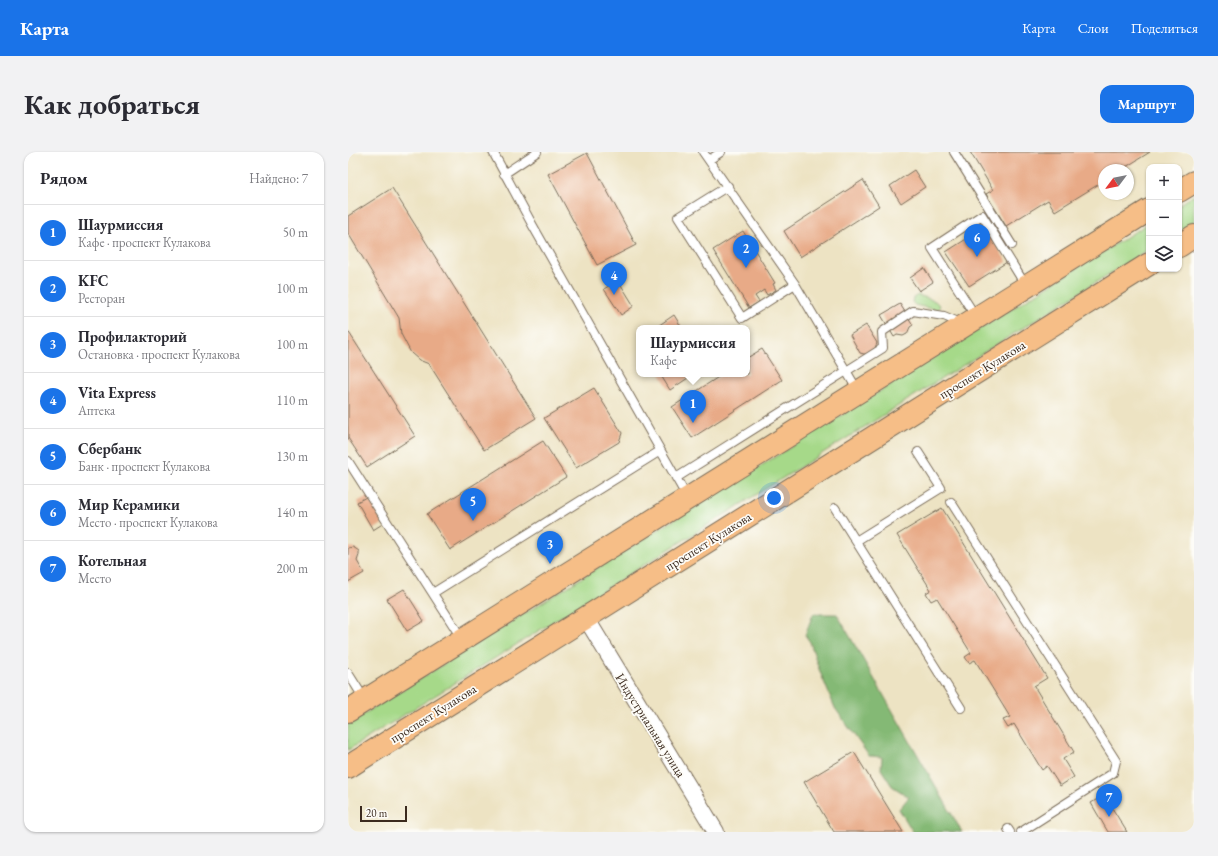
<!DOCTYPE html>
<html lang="ru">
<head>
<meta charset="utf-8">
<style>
	:root { --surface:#fff; --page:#f2f2f3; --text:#2b2b33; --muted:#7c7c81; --line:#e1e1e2; --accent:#1a73e8 }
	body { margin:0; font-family:"EB Garamond",serif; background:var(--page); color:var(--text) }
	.controls { position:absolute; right:12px; top:12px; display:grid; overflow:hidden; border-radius:8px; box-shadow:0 1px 3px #0004 }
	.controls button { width:36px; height:36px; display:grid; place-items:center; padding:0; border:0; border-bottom:1px solid var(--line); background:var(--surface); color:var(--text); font:20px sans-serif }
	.compass { position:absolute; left:750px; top:12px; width:36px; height:36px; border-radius:50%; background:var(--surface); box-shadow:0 1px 3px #0004; rotate:238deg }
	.scale { position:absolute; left:12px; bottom:10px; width:47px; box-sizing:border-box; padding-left:4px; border:2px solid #3b2a1e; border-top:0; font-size:11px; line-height:14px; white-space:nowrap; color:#3b2a1e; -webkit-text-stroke:3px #fdfcf7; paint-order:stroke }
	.you { position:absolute; left:426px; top:346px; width:14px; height:14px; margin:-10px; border:3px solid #fff; border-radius:50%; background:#1a73e8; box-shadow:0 0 0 6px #1a73e833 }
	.badge { display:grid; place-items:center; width:26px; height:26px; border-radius:50%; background:var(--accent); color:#fff; font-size:13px; font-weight:700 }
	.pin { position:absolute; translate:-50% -33px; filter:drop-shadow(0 1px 2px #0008) }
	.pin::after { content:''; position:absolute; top:21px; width:14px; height:12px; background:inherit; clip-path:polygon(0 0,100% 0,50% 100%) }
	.popup { position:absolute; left:288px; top:173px; width:114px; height:52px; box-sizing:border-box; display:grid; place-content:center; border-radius:8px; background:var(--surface); filter:drop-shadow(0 1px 3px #0005); font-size:13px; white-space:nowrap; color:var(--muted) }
	.popup b { font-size:15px; color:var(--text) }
	.popup::after { content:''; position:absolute; left:50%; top:100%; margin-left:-8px; border:8px solid transparent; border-top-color:var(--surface) }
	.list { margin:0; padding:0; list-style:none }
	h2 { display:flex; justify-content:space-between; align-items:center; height:52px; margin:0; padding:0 16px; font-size:17px }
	h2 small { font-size:13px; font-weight:400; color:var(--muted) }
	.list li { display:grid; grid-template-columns:26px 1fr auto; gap:12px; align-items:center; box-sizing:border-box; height:56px; padding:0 16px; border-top:1px solid var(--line) }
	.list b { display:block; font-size:15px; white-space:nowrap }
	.list p { margin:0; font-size:13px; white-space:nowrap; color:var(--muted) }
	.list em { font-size:13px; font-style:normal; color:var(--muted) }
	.icon { flex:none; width:22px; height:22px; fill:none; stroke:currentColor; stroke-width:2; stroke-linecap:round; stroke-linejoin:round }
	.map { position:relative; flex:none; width:846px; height:680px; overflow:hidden; border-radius:12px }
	header { display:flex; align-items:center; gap:24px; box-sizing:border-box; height:56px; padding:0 20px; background:var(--accent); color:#fff }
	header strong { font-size:19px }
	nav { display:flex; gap:22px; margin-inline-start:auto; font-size:14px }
	.intro { display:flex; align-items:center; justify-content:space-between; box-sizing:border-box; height:96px; padding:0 24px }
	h1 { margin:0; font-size:28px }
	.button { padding:10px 18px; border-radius:12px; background:var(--accent); color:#fff; font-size:14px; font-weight:700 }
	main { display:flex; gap:24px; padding:0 24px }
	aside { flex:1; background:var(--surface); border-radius:12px; box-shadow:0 1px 3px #0004 }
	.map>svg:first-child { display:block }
</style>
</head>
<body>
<header>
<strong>Карта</strong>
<nav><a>Карта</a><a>Слои</a><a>Поделиться</a></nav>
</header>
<div class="intro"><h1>Как добраться</h1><a class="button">Маршрут</a></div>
<main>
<aside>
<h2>Рядом<small>Найдено: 7</small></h2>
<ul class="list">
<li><span class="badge">1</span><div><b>Шаурмиссия</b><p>Кафе · проспект Кулакова</p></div><em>50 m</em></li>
<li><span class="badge">2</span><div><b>KFC</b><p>Ресторан</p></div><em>100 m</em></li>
<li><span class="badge">3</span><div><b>Профилакторий</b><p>Остановка · проспект Кулакова</p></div><em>100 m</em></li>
<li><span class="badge">4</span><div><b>Vita Express</b><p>Аптека</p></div><em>110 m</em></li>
<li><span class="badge">5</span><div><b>Сбербанк</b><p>Банк · проспект Кулакова</p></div><em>130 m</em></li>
<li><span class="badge">6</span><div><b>Мир Керамики</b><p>Место · проспект Кулакова</p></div><em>140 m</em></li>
<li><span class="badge">7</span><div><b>Котельная</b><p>Место</p></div><em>200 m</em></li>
</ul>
</aside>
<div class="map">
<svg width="846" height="680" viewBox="0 0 846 680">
	<rect width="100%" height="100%" fill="#fdfcf7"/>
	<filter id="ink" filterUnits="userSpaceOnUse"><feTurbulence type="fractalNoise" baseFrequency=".025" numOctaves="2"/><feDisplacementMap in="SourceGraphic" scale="8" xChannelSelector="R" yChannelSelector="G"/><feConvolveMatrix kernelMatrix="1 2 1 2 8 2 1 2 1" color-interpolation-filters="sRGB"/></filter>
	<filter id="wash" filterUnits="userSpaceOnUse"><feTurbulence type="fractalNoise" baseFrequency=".012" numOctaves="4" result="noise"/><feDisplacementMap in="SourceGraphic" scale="16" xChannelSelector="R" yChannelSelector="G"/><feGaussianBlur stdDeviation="0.9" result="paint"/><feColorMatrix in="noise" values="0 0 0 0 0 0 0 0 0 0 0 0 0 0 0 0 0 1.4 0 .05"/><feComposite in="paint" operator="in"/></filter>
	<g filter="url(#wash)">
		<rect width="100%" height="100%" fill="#ede3c3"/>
		<path fill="#a6d989" stroke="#708254" d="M846 43V69L831 79V53Z
			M801 71V97L0 598V572Z
			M570 143 587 149 592 154 589 158 567 153 564 150 565 146Z"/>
		<path fill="#84b975" stroke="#60724a" d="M465 462H489L614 680H565L551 657 561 645 544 634 533 617 534 605 521 604 487 556 472 520 462 490 457 483Z"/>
		<g id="blocks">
			<path fill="#e8aa87" d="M622 0H802L773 18H756V29L707 59 700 48 658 74 638 42 645 38Z
				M239 1 288 93 249 113 200 22Z
				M566 18 577 35 553 51 542 34Z
				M515 28 531 54 452 105 436 79Z
				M44 36 188 266 136 298 81 212 71 208 63 201 53 182 51 166 0 81V64Z
				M637 75 659 110 621 134 598 100Z
				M395 79 427 131 425 132 428 138 419 143 416 138 407 144 411 150 401 156 365 98Z
				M576 116 585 130 571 139 562 126Z
				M270 128 286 154 273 163 256 137Z
				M552 152 565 173 562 175 559 182 555 184 549 183 546 185 533 163Z
				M326 163 334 176H307Z
				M518 173 529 191 527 196 520 202H516L512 201 502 183Z
				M0 179 67 284 19 315 0 286Z
				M414 197 434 228 344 286 324 255 375 222H399V206Z
				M312 222H346L322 238Z
				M246 236 274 281 271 290 228 316 196 266Z
				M195 289 218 325 102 398 79 362Z
				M20 344 36 371 25 378 9 350Z
				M594 356 699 526 686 534 726 600 715 607 726 625 712 634 699 614 694 618 666 572 660 576 655 568 662 565 627 508 621 511 617 505 623 501 589 446 583 449 578 441 583 438 549 383Z
				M5 395 11 399V403L9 409 16 421 0 430V396Z
				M56 437 76 469 59 479 39 447Z
				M506 600 555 680H486L456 630Z
				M756 643 779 680H760L743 651Z"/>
		</g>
	</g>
	<g filter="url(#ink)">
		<use href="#blocks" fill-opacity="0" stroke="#796b58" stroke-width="1"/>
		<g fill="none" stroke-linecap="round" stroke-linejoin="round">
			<defs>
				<path id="lane" d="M145 0 185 74 339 345
					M355 0 447 132 510 239
					M606 0 664 93
					M361 8 373 0
					M156 22 189 0
					M380 34 330 65 394 166 447 132
					M628 165 584 96 634 63 678 134
					M0 309 114 487
					M328 326 535 196 534 180 565 159 596 164 615 172
					M603 350 768 609 765 621 673 680
					M487 356 613 556
					M508 389 593 336 570 300
					M85 441 312 299
					M0 521 17 548
					M660 677 662 680"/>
				<path id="street" d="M238 466 368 680"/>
				<path id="primary" d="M831 39 846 30
					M831 94 846 84
					M0 559 801 58
					M0 615 801 112"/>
			</defs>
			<use href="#lane" stroke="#796b58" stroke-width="10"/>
			<use href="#street" stroke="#796b58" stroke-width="18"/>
			<use href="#primary" stroke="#796b58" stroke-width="24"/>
			<use href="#lane" stroke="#fff" stroke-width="8"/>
			<use href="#street" stroke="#fff" stroke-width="16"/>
			<use href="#primary" stroke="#f6be87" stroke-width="22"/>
		</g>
	</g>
	<g text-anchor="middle" stroke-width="3.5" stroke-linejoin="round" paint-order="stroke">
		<g font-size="13" fill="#3b2a1e" stroke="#fdfcf7">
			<text transform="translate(634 217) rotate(-32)" y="5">проспект Кулакова</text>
			<text transform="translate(360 389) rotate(-32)" y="5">проспект Кулакова</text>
			<text transform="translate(85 561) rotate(-32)" y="5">проспект Кулакова</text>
			<text transform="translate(303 573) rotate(58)" y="5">Индустриальная улица</text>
		</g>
	</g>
</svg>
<div class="controls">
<button>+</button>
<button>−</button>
<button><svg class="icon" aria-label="layers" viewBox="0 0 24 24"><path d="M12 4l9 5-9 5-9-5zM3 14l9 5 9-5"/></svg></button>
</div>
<svg class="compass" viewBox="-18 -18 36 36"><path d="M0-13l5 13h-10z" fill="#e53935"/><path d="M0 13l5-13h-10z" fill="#7c7c81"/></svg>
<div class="scale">20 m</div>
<div class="you"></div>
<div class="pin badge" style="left:345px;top:271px">1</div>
<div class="popup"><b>Шаурмиссия</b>Кафе</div>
<div class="pin badge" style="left:398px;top:116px">2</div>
<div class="pin badge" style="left:202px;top:412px">3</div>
<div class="pin badge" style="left:266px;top:143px">4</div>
<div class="pin badge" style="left:125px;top:369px">5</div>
<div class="pin badge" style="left:629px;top:105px">6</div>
<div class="pin badge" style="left:761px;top:665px">7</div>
</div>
</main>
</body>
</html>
